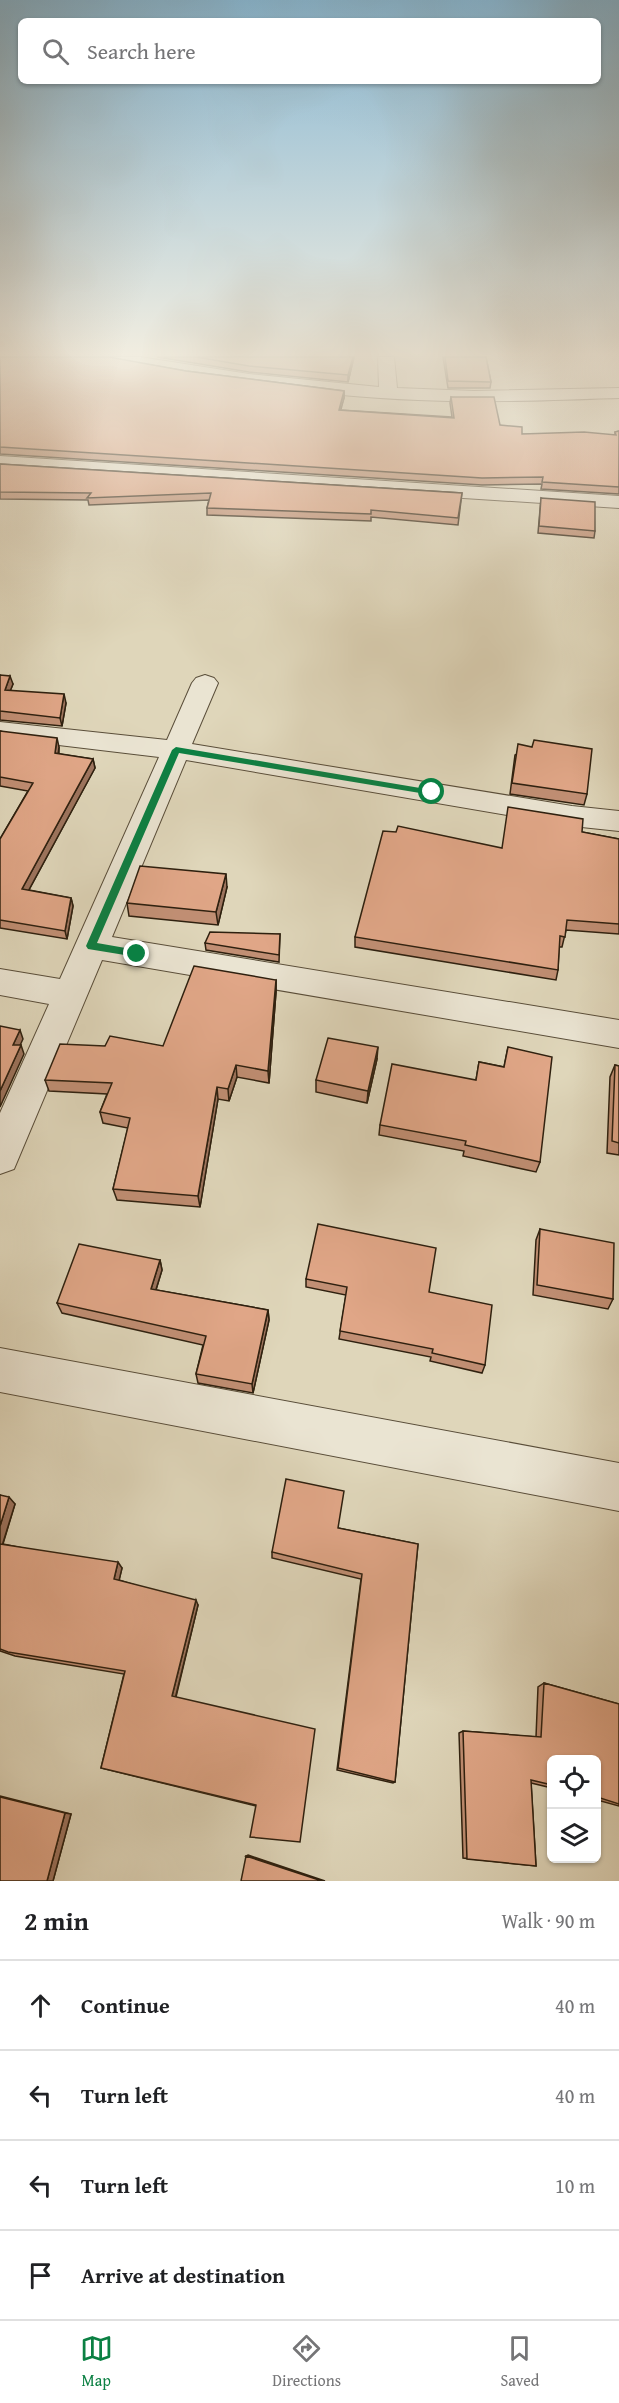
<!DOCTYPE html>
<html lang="en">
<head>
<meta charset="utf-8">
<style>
	:root { --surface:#fff; --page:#f6f6f6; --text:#202124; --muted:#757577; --line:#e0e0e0; --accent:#0b8043 }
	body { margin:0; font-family:"Gentium Book Plus",serif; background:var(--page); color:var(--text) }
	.controls { position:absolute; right:18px; bottom:18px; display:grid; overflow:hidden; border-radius:9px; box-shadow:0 2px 4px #0004 }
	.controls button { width:54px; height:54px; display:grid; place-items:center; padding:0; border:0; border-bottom:2px solid var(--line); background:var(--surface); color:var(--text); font:30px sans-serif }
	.stop { position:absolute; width:18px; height:18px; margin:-14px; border:4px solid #0b8043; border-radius:50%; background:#fff }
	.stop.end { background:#0b8043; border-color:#fff; box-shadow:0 2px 6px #0008 }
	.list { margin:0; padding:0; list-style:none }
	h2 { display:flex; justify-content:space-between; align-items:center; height:78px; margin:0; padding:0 24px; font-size:26px }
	h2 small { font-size:20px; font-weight:400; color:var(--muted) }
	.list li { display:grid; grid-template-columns:39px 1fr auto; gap:18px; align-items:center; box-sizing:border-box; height:90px; padding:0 24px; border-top:2px solid var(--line) }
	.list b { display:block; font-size:22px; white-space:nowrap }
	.list em { font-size:20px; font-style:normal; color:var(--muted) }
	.icon { flex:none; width:33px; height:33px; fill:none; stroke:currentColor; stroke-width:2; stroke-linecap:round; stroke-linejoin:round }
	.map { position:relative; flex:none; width:619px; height:1881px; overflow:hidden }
	.search { position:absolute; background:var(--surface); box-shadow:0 2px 4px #0004; left:18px; right:18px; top:18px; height:66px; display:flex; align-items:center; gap:15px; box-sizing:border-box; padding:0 21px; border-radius:9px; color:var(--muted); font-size:22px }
	.sheet { height:438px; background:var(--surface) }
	nav { display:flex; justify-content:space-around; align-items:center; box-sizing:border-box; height:84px; border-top:2px solid var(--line); background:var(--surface); font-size:16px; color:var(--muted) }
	nav a { display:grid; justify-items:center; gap:3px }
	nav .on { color:var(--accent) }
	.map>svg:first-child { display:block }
</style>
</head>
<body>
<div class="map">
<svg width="619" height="1881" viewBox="0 0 619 1881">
	<rect width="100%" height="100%" fill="#dfd6ba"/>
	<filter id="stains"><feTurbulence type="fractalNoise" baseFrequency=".00333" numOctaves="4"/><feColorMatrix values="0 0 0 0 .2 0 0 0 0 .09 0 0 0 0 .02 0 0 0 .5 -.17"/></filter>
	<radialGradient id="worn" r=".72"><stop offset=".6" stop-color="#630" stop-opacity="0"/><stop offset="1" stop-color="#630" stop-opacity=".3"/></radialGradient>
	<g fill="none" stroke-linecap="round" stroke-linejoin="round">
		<defs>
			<path id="minor" d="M103 357H140L249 374 379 387 378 357H394L397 388 474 391 619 388V398C552 400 485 403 418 400 315 396 212 381 111 362Z
				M0 456 619 496V508L0 468Z
				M205 675 214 678 218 683 192 744 572 806 619 811V831L572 826 186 760 112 937 619 1020V1048L102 960 14 1169 0 1174V1113L49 1004 0 995V969L60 979 159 757 0 738V722L167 740 192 683 196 678Z
				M0 1348 619 1463V1511L0 1392Z"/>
		</defs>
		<use href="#minor" stroke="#5a4e3a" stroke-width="2"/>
		<use href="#minor" fill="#eae4d2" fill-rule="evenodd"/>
	</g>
	<path fill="#c18f74" stroke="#2e200f" stroke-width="1.5" d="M0 357 110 358 186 371 344 391V398L340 410 452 417 450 403 451 397 500 425 522 434 615 435V432L619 431V494L541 489 542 484 482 485 0 454Z
		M157 357H354L348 382 249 372Z
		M443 357H486L491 382 490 388H448Z
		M0 464 462 493 458 525 371 517V521L207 515V508L209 500 89 505 88 500 0 499Z
		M541 498 595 531 594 538 538 533Z
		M0 675 13 684 10 691 66 703 62 726 0 720Z
		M0 731 59 747V754L93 759 95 768 29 890 71 898 73 906 67 939 0 928V839L28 791 0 786Z
		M532 747 587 794 584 805 510 794 515 755Z
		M582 832 619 839V934L566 930 562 947H559L558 970 556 980 355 947V937L501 848Z
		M227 887 218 925 129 916 127 903Z
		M280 934 279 962 206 950 205 943Z
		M276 980V992L269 1083 237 1077 229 1101 218 1099 200 1207 117 1200 113 1189 128 1128 103 1123 100 1112 107 1094 49 1091 45 1080 105 1046H163Z
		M508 1047 540 1162 536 1172 463 1156 464 1151 379 1135 380 1125 476 1080 479 1062 504 1067Z
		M377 1059 367 1103 316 1092V1080Z
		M615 1065 619 1066V1155L607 1153 610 1077Z
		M540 1229 613 1299 608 1309 533 1295 536 1240Z
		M160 1260 162 1270 156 1290 268 1310 269 1320 253 1393 198 1383 196 1374 203 1345 62 1313 57 1303Z
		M306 1279 429 1292 485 1365 482 1373 430 1361 431 1357 339 1339 346 1295 306 1287Z
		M0 1495 15 1504 3 1544 122 1568 119 1580 198 1605 176 1697 256 1806 101 1768 124 1674 15 1656 0 1651Z
		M338 1528 418 1544 395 1782 393 1783 337 1770 361 1579 272 1558V1552Z
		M544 1683 619 1704V1806L597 1800V1760H552V1788L531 1783 536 1866 463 1858 459 1733 463 1731 536 1737 538 1687Z
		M0 1796 71 1814 53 1881H0Z"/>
	<path fill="#9d745e" stroke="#2e200f" stroke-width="1.5" d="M353 357H354L348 382V375Z
		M344 391V398L339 417V410Z
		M10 676 13 684 7 699 5 690Z
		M64 694 66 703 62 726 60 718Z
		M57 738 59 747 57 762 55 753Z
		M93 759 95 768 25 897 22 889Z
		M226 874 227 887 218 925 216 912Z
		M71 898 73 906 67 939 65 931Z
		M276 980V992L269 1083 268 1071Z
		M20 1030 23 1039 16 1054 13 1045Z
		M21 1045 24 1054 0 1107V1091Z
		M378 1047 377 1059 367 1103 368 1091Z
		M236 1065 237 1077 229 1101 228 1089Z
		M217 1087 218 1099 200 1207 198 1196Z
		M160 1260 162 1270 153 1299 151 1289Z
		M268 1310 269 1320 253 1393 252 1384Z
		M9 1497 15 1504 1 1549 0 1548V1526Z
		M118 1562 122 1568 118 1585 114 1579Z
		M196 1600 198 1605 175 1699 172 1696Z
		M65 1813 71 1814 53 1881H47Z
		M248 1855 325 1881H322L246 1856Z"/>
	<path fill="#e0a687" stroke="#2e200f" stroke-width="1.5" d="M0 357H109L186 371 344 391 339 410 454 418 451 397H494L500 425 522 427V434L584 432 616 435 615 432 619 431V487L542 482 543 477 482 478 0 447Z
		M196 357H353L348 375 249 366Z
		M445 357H486L491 382 448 381Z
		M0 464 462 493 458 518 371 510V514L207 508 211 493 87 498 91 493 0 492Z
		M541 498 595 502V531L539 526Z
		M0 675 10 676 5 690 64 694 60 718 0 711Z
		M0 731 57 738 55 753 93 759 22 889 71 898 65 931 0 920V839L33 783 0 777Z
		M534 740 592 749 587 794 512 783 518 744 532 747Z
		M508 807 583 819 582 832 619 839V924L567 920 565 937 560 936 558 970 355 937 383 831 396 832 398 826 502 848Z
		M140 866 226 874 216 912 127 903Z
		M210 932 280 934 279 955 205 943Z
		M194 966 276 980 268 1071 236 1065 228 1089 217 1087 198 1196 113 1189 130 1118 100 1112 112 1083 45 1080 60 1044 105 1046 110 1036 163 1046Z
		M0 1026 20 1030 13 1045H21L0 1091Z
		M328 1038 378 1047 368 1091 316 1080Z
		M508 1047 552 1057 540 1162 465 1145 466 1141 380 1125 392 1064 476 1080 479 1062 504 1067Z
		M615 1065 619 1066V1143L612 1141Z
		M318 1224 436 1248 429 1292 492 1305 485 1365 432 1353 433 1349 340 1331 347 1287 306 1279Z
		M540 1229 614 1243 613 1299 537 1285Z
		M79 1244 160 1260 151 1289 268 1310 252 1384 196 1374 206 1336 57 1303Z
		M286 1479 344 1491 338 1528 418 1544 395 1782 338 1768 362 1574 272 1552Z
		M0 1495 9 1497 0 1526Z
		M0 1544 118 1562 114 1579 196 1600 172 1696 315 1729 300 1842 250 1837 256 1805 101 1768 125 1671 8 1652 0 1649Z
		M544 1683 619 1704V1804L597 1797V1760H552V1785L531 1780 536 1866 467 1859 463 1731 541 1737Z
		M0 1797 65 1813 47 1881H0Z
		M246 1856 322 1881H241Z"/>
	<linearGradient id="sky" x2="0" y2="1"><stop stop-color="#86b6d2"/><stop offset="0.57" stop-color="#f1ede0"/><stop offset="1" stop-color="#f1ede0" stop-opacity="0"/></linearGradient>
	<rect width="619" height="621" fill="url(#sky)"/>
	<path fill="#0b8043" d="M176 747 432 790 436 792 432 795 179 753 97 943 137 950 142 954 137 957 88 949 86 946 172 750Z"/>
	<rect width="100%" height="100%" filter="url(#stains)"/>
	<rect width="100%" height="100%" fill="url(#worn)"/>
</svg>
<div class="controls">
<button><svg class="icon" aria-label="locate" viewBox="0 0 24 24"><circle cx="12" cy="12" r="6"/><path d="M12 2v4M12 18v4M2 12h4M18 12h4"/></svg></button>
<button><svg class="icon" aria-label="layers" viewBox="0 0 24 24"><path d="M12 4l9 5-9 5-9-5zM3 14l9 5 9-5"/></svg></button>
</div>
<div class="stop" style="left:432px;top:792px"></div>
<div class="stop end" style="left:137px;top:954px"></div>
<div class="search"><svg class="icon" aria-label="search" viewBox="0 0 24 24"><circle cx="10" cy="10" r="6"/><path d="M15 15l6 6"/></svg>Search here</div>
</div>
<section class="sheet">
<h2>2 min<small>Walk · 90 m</small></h2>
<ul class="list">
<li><svg class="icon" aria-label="ahead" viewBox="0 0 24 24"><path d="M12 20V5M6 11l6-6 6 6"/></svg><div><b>Continue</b></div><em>40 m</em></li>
<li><svg class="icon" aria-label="left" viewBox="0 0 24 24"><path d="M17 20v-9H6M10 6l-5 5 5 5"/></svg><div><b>Turn left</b></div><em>40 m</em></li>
<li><svg class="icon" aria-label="left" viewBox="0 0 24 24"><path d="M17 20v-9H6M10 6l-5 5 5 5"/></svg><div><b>Turn left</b></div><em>10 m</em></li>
<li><svg class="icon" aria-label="arrive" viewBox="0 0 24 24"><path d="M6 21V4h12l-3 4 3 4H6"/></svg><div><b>Arrive at destination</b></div></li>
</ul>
</section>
<nav>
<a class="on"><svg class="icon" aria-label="map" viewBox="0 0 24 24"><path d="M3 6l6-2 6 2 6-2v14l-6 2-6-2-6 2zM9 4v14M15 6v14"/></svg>Map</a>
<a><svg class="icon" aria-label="directions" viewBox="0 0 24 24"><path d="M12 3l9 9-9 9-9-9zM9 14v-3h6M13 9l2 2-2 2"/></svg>Directions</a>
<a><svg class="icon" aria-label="saved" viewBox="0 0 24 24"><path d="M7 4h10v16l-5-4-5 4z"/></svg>Saved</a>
</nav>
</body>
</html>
